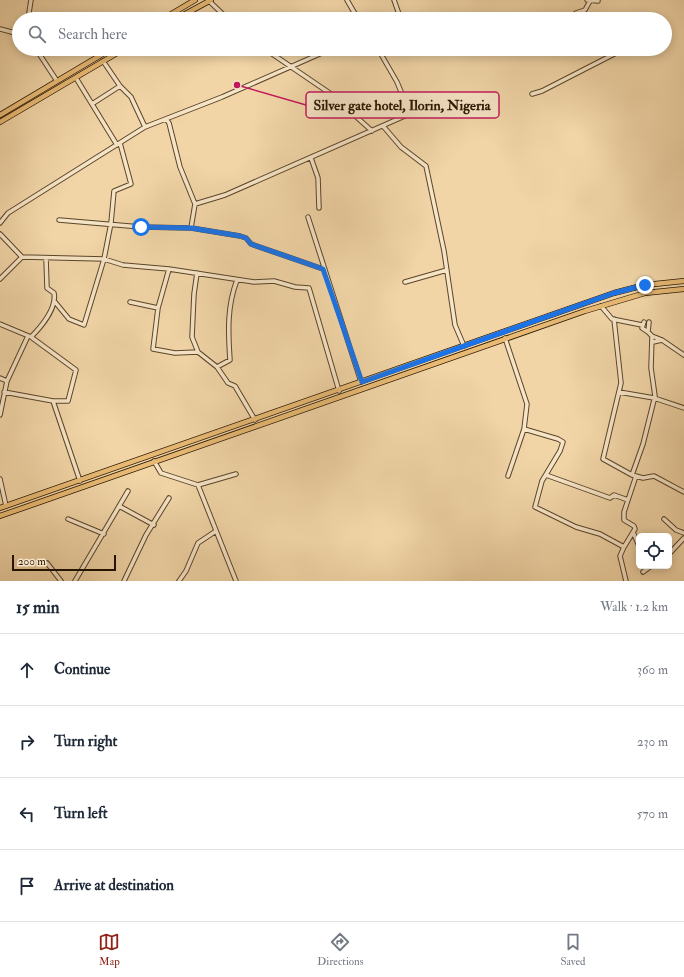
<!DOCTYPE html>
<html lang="en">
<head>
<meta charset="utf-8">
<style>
	:root { --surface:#fff; --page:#f6f6f7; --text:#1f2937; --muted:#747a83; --line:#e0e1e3; --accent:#8f2418 }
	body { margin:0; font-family:"IM FELL Double Pica",serif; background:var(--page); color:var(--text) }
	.controls { position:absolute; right:12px; bottom:12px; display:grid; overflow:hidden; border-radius:6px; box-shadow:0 2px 10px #0003 }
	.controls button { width:36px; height:36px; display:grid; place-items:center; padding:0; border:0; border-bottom:1px solid var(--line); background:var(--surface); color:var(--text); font:20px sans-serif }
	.scale { position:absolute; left:12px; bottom:10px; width:104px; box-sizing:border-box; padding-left:4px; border:2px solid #271500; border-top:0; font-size:11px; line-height:14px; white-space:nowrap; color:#271500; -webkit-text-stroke:3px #f6e4c6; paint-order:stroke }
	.stop { position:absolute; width:12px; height:12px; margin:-9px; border:3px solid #1a73e8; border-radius:50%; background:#fff }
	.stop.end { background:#1a73e8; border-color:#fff; box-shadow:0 1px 4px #0008 }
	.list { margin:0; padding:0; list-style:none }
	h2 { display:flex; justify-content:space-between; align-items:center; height:52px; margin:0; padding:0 16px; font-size:17px }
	h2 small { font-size:13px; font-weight:400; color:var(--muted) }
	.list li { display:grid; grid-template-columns:26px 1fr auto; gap:12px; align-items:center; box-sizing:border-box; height:72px; padding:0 16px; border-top:1px solid var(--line) }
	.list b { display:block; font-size:15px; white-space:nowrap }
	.list em { font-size:13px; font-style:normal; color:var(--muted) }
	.icon { flex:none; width:22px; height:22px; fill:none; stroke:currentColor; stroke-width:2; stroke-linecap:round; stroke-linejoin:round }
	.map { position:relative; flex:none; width:684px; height:581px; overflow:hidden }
	.search { position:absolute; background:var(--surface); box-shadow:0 2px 10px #0003; left:12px; right:12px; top:12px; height:44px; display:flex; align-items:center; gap:10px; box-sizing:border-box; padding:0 14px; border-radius:22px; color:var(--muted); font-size:15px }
	.sheet { height:340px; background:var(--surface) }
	nav { display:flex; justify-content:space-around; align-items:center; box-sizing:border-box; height:56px; border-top:1px solid var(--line); background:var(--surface); font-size:11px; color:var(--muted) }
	nav a { display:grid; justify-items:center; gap:2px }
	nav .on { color:var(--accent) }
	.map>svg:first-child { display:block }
</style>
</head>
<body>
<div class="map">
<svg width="684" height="581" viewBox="0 0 684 581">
	<rect width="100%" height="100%" fill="#f1d5a7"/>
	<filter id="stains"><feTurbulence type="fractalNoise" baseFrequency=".005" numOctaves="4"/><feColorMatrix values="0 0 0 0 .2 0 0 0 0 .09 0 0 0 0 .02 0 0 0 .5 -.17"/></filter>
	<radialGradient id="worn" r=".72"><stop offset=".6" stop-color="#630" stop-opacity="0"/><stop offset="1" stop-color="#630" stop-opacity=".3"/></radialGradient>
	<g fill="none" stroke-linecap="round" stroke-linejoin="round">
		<defs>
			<path id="minor" d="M347 0 358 19
				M394 0 400 17
				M587 0 598 1
				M209 1 228 19
				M28 19 31 0
				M570 19 576 13 585 10 590 1
				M0 29 19 34
				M36 49 57 81
				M265 49 331 94 372 131
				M103 61 120 86
				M76 78 117 145
				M532 94 542 91 624 49
				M92 104 120 86 131 97 145 127
				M166 119 169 123 180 167 195 204 191 228
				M383 126 401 147 426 166 444 251 455 325 464 346
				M311 158 318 178 319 208
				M195 204 225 195 407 115 409 111 397 82 378 49
				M308 217 361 382
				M59 220 141 227 191 228 240 236 246 238 251 244 323 269
				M0 223 8 213 145 127 222 97 331 49
				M0 234 22 257 104 259 123 265 169 269 254 282 274 281 295 287 309 288 339 391
				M169 269 158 308 153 349 175 353 198 352 192 337 194 294 197 273
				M0 279 22 257
				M405 282 447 270
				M55 302 69 319 84 325 104 259 111 223 114 191 131 184 120 143
				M130 302 158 308
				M601 306 612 319 642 325
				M614 319 621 383 603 459 632 475
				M644 322 642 328 648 332
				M649 322 648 332 652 336
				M0 324 31 337 76 370 68 401H53
				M31 337C41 327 57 308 54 293L47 288 46 258
				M505 338 527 404 524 429 558 439 563 442 560 451 542 481 535 507 576 527 600 534 624 547 635 529 634 526 624 520V512L636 476
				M662 340 684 355
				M653 342 662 340 652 336 651 368 655 396 643 444 632 475 643 478 654 476 684 492
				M198 352 217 367 230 360C228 331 227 306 237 280
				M217 367 228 383 235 386 255 420
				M0 378 7 381
				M4 392 53 401 80 481
				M619 392 654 398 684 408
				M0 415 7 381 28 336
				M154 461 161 473 198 485 236 474
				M546 475 610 498 614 495 628 500
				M508 476 524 429
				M0 479 6 506
				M198 485 236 581
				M119 506 154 525
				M68 519 104 534
				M664 519 676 530 684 533
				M633 532 639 546
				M624 547 620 556 626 581
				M669 554 684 538
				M47 563 61 581
				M643 572 651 566
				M75 581 128 491
				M124 581 146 535 169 498
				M179 581 186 571 198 543 216 531"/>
			<path id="major" d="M163 19 195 0
				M176 19 211 0
				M0 115 111 49
				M0 122 124 49
				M0 508 614 293 645 285 684 281
				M0 516 585 311 645 293 684 289"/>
		</defs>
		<use href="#minor" stroke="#5a452a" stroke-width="5.5"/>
		<use href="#major" stroke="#271500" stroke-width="6"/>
		<use href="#minor" stroke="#f6e4c6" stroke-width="3.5"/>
		<use href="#major" stroke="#e8ba74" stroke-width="4.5"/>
	</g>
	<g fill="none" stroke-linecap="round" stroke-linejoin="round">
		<path stroke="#1a73e8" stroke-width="5" d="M141 227 191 228 240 236 246 238 251 244 323 269 362 382 614 293 645 285"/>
	</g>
	<path fill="none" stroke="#c2185b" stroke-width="1.5" d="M237 85L306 105"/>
	<circle fill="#c2185b" stroke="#f6e4c6" stroke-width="1.5" cx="237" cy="85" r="4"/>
	<rect fill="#f6e4c6" stroke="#c2185b" stroke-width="1.5" x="306" y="92" width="193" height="26" rx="4"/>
	<g font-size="14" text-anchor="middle" font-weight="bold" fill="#271500">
		<text x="402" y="110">Silver gate hotel, Ilorin, Nigeria</text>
	</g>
	<rect width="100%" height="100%" filter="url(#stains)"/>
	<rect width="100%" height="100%" fill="url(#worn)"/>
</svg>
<div class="controls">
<button><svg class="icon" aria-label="locate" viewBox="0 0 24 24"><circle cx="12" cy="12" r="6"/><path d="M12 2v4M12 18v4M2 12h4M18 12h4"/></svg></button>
</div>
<div class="scale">200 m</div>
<div class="stop" style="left:141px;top:227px"></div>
<div class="stop end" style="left:645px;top:285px"></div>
<div class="search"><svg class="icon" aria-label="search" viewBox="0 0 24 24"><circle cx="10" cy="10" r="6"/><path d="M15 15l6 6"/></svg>Search here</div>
</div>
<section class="sheet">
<h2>15 min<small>Walk · 1.2 km</small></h2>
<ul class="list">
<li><svg class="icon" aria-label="ahead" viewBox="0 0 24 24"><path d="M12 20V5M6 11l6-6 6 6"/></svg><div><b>Continue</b></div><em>360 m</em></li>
<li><svg class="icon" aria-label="right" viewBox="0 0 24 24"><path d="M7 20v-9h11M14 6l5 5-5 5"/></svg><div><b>Turn right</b></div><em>230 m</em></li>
<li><svg class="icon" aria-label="left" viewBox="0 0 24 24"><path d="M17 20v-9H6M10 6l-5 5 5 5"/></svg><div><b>Turn left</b></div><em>570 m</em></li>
<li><svg class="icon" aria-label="arrive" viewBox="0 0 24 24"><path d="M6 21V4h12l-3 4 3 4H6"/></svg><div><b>Arrive at destination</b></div></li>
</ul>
</section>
<nav>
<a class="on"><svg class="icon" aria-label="map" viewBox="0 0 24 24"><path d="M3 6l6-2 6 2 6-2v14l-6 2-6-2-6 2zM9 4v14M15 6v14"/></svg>Map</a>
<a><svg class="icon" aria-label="directions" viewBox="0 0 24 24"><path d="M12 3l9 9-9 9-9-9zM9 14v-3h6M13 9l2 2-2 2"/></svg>Directions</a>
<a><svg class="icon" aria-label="saved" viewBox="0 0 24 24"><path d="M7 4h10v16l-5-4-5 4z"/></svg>Saved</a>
</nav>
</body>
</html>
